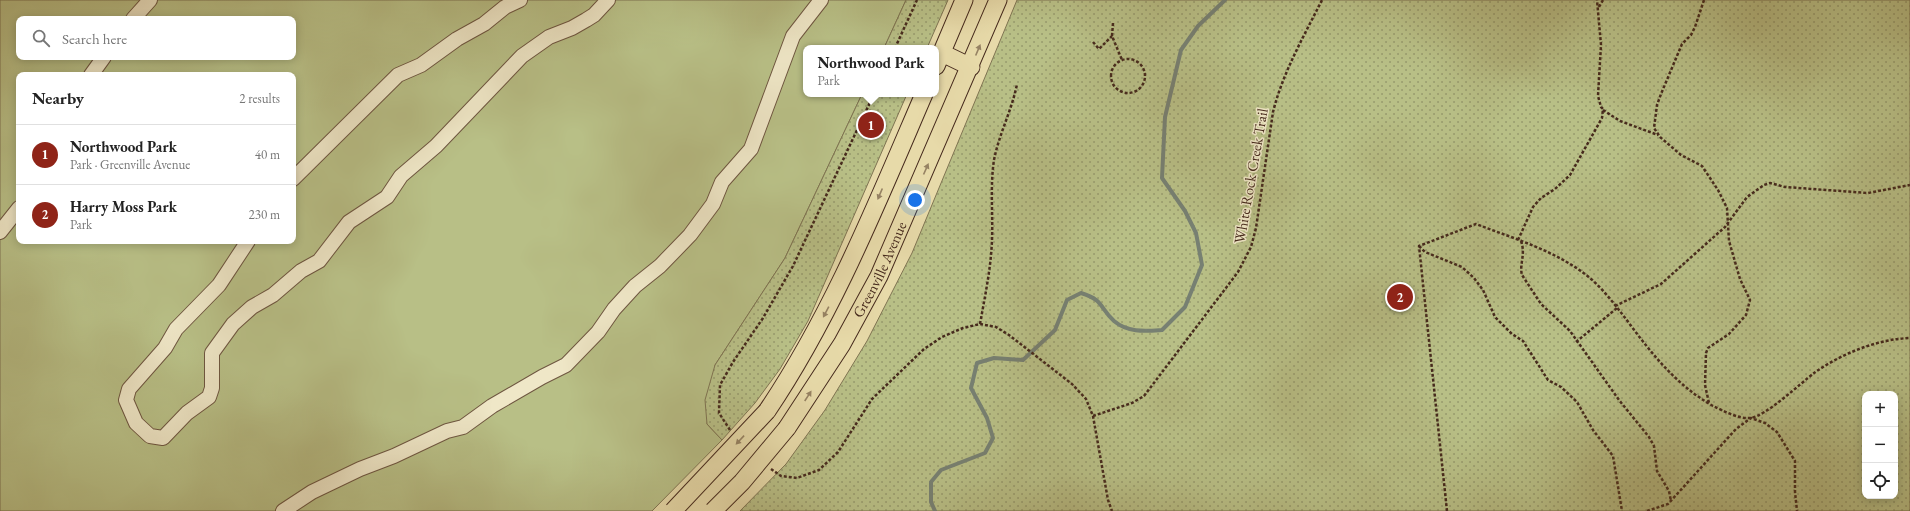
<!DOCTYPE html>
<html lang="en">
<head>
<meta charset="utf-8">
<style>
	:root { --surface:#fff; --page:#f6f6f6; --text:#222; --muted:#767676; --line:#e0e0e0; --accent:#8f2418 }
	body { margin:0; font-family:"EB Garamond",serif; background:var(--page); color:var(--text) }
	.controls { position:absolute; right:12px; bottom:12px; display:grid; overflow:hidden; border-radius:8px; box-shadow:0 2px 10px #0003 }
	.controls button { width:36px; height:36px; display:grid; place-items:center; padding:0; border:0; border-bottom:1px solid var(--line); background:var(--surface); color:var(--text); font:20px sans-serif }
	.you { position:absolute; left:915px; top:200px; width:14px; height:14px; margin:-10px; border:3px solid #fff; border-radius:50%; background:#1a73e8; box-shadow:0 0 0 6px #1a73e833 }
	.badge { display:grid; place-items:center; width:26px; height:26px; border-radius:50%; background:var(--accent); color:#fff; font-size:13px; font-weight:700 }
	.pin { position:absolute; translate:-50% -50%; border:2px solid #fff; box-shadow:0 1px 4px #0006 }
	.popup { position:absolute; left:803px; top:45px; width:136px; height:52px; box-sizing:border-box; display:grid; place-content:center; border-radius:8px; background:var(--surface); filter:drop-shadow(0 1px 3px #0005); font-size:13px; white-space:nowrap; color:var(--muted) }
	.popup b { font-size:15px; color:var(--text) }
	.popup::after { content:''; position:absolute; left:50%; top:100%; margin-left:-8px; border:8px solid transparent; border-top-color:var(--surface) }
	.list { margin:0; padding:0; list-style:none }
	h2 { display:flex; justify-content:space-between; align-items:center; height:52px; margin:0; padding:0 16px; font-size:17px }
	h2 small { font-size:13px; font-weight:400; color:var(--muted) }
	.list li { display:grid; grid-template-columns:26px 1fr auto; gap:12px; align-items:center; box-sizing:border-box; height:60px; padding:0 16px; border-top:1px solid var(--line) }
	.list b { display:block; font-size:15px; white-space:nowrap }
	.list p { margin:0; font-size:13px; white-space:nowrap; color:var(--muted) }
	.list em { font-size:13px; font-style:normal; color:var(--muted) }
	.icon { flex:none; width:22px; height:22px; fill:none; stroke:currentColor; stroke-width:2; stroke-linecap:round; stroke-linejoin:round }
	.map { position:relative; flex:none; width:1910px; height:511px; overflow:hidden }
	.search { position:absolute; background:var(--surface); box-shadow:0 2px 10px #0003; left:16px; top:16px; width:280px; height:44px; display:flex; align-items:center; gap:10px; box-sizing:border-box; padding:0 14px; border-radius:8px; color:var(--muted); font-size:15px }
	.panel { position:absolute; background:var(--surface); box-shadow:0 2px 10px #0003; left:16px; top:72px; width:280px; height:172px; border-radius:8px }
	.map>svg:first-child { display:block }
</style>
</head>
<body>
<div class="map">
<svg width="1910" height="511" viewBox="0 0 1910 511">
	<defs>
		<pattern id="park-dots" width="8" height="8" patternUnits="userSpaceOnUse"><rect width="8" height="8" fill="#b8bf86"/><path d="M2 2h.1M6 6h.1" fill="none" stroke="#979b6d" stroke-width="1.8" stroke-linecap="round"/></pattern>
	</defs>
	<rect width="100%" height="100%" fill="#e7daa9"/>
	<filter id="stains"><feTurbulence type="fractalNoise" baseFrequency=".005" numOctaves="4"/><feColorMatrix values="0 0 0 0 .2 0 0 0 0 .09 0 0 0 0 .02 0 0 0 .5 -.17"/></filter>
	<radialGradient id="worn" r=".72"><stop offset=".6" stop-color="#630" stop-opacity="0"/><stop offset="1" stop-color="#630" stop-opacity=".3"/></radialGradient>
	<path fill="#b8bf86" stroke="#7f7452" fill-rule="evenodd" d="M0 0H906L884 48H806V94H862L785 258 715 365 707 424 722 440 652 511H0ZM19 19H293V57H19ZM19 75H293V241H19Z"/>
	<path fill="url(#park-dots)" stroke="#7f7452" fill-rule="evenodd" d="M906 0H948L927 48H884Z
		M1017 0H1910V511H740L786 464 825 410 867 341 912 253ZM1865 394H1895V496H1865Z
		M862 94H907L808 321 780 369 755 403 722 440 707 424 705 400 715 365 785 258Z"/>
	<g fill="none" stroke-linecap="round" stroke-linejoin="round">
		<path stroke="#778072" stroke-width="4" d="M935 511 931 502V482L941 470 985 453 993 438 987 418 971 388 977 363 994 358 1023 360 1055 330 1067 300 1081 293C1104 300 1099 307 1114 321 1128 333 1146 331 1162 330L1185 307 1202 265 1196 233 1185 211 1162 178 1165 117 1181 50 1198 26 1225 0"/>
		<defs>
			<path id="minor" d="M133 19 150 0
				M91 75 104 57
				M293 179 398 75 421 65 457 39 484 24 505 7 520 0
				M0 232 19 208
				M248 241 219 285 176 329 165 348 129 389 126 400 136 423 150 436 163 438 187 413 209 397 212 388V353L233 324 252 307 273 295 301 271 319 261 349 222 387 197 401 176 436 146 522 56 549 37 572 28 586 20 594 15 608 0
				M283 511 312 492 360 469 394 456 447 431 463 427 492 406 542 377 566 365 598 332 614 309 635 286 660 266 690 235 713 204 722 182 751 149 793 36 821 0"/>
			<g id="major">
				<path d="M942 53 971 67"/>
				<path d="M936 66 964 0"/>
				<path d="M767 411C833 313 877 203 924 94"/>
				<path id="s1" d="M787 428 842 344 879 276 998 0"/>
			</g>
		</defs>
		<use href="#minor" stroke="#6e5640" stroke-width="16"/>
		<use href="#major" stroke="#462a1d" stroke-width="19"/>
		<path stroke="#462a1d" stroke-width="2.5" stroke-dasharray="3 2" stroke-linecap="butt" d="M1704 0 1695 27 1691 35 1682 44 1661 94 1657 105 1654 128 1660 137 1681 155 1702 166 1718 190 1727 208 1729 241 1740 279 1750 300 1746 315 1729 334 1708 348 1706 353 1705 385 1709 403
			M1599 7 1603 0
			M1113 23 1112 36 1122 60
			M1093 42 1099 49 1112 36
			M895 48 917 0
			M1111 76a17 17 0 1 1 34 0a17 17 0 1 1-34 0Z
			M1603 110 1620 121 1658 135
			M1518 240 1533 207 1541 198 1555 189 1570 175 1602 118 1603 109 1601 107 1598 96 1601 45 1597 0
			M1521 241C1526 255 1519 264 1522 275L1541 304 1570 331 1619 400 1649 437 1654 446 1657 471 1669 491 1671 501
			M1419 246 1425 252 1462 267 1474 278 1483 290 1495 317 1512 334 1523 341 1548 380 1561 387 1577 402 1593 430 1613 456 1622 511
			M1615 306 1661 284 1725 227 1747 197 1764 185 1770 183 1785 187 1868 193 1910 185
			M980 324C985 296 991 268 992 240 993 213 990 186 994 160 999 134 1012 110 1017 84
			M1576 342 1617 308
			M1093 416 1132 403 1144 396 1238 272 1251 247 1256 228 1273 112C1283 72 1304 36 1322 0
			M730 430 719 413 720 385 733 362 763 318 793 266 874 94
			M771 469 781 476 797 478 819 470 838 452 872 399 924 349 942 337 963 328 980 324 996 327 1009 335 1072 384 1086 399 1093 416 1108 500 1112 511
			M1447 511 1419 246 1476 224C1515 239 1557 251 1590 278 1604 290 1615 305 1626 319 1651 353 1676 385 1713 406 1724 411 1738 419 1750 418 1765 417 1801 383 1814 373 1841 354 1877 339 1910 338
			M1647 511 1668 504 1736 429 1751 418 1765 423 1777 432 1795 461V492L1797 511"/>
		<use href="#minor" stroke="#efe7c7" stroke-width="14"/>
		<use href="#major" stroke="#e7daa9" stroke-width="17"/>
		<defs>
			<path id="major-bridge" d="M673 511 767 411
				M713 511 742 482 787 428"/>
		</defs>
		<use href="#major-bridge" stroke="#462a1d" stroke-width="19" stroke-linecap="butt"/>
		<use href="#major-bridge" stroke="#e7daa9" stroke-width="17"/>
	</g>
	<defs><path id="oneway-solid" d="M-6-.8H1V-3.2L6.5 0L1 3.2V.8H-6Z"/></defs>
	<g fill="#968263">
		<use href="#oneway-solid" transform="translate(978 50) rotate(-67)"/>
		<use href="#oneway-solid" transform="translate(926 169) rotate(-66)"/>
		<use href="#oneway-solid" transform="translate(880 194) rotate(113)"/>
		<use href="#oneway-solid" transform="translate(826 312) rotate(118)"/>
		<use href="#oneway-solid" transform="translate(808 396) rotate(-57)"/>
		<use href="#oneway-solid" transform="translate(740 440) rotate(133)"/>
	</g>
	<g text-anchor="middle" stroke-width="3" stroke-linejoin="round" paint-order="stroke">
		<g font-size="15" fill="#462a1d" stroke="#efe7c7">
			<text transform="translate(1251 176) rotate(-80)" y="5">White Rock Creek Trail</text>
			<text dy="5" stroke="none"><textPath href="#s1" startOffset="184">Greenville Avenue</textPath></text>
		</g>
	</g>
	<rect width="100%" height="100%" filter="url(#stains)"/>
	<rect width="100%" height="100%" fill="url(#worn)"/>
</svg>
<div class="controls">
<button>+</button>
<button>−</button>
<button><svg class="icon" aria-label="locate" viewBox="0 0 24 24"><circle cx="12" cy="12" r="6"/><path d="M12 2v4M12 18v4M2 12h4M18 12h4"/></svg></button>
</div>
<div class="you"></div>
<div class="pin badge" style="left:871px;top:125px">1</div>
<div class="popup"><b>Northwood Park</b>Park</div>
<div class="pin badge" style="left:1400px;top:297px">2</div>
<div class="search"><svg class="icon" aria-label="search" viewBox="0 0 24 24"><circle cx="10" cy="10" r="6"/><path d="M15 15l6 6"/></svg>Search here</div>
<section class="panel">
<h2>Nearby<small>2 results</small></h2>
<ul class="list">
<li><span class="badge">1</span><div><b>Northwood Park</b><p>Park · Greenville Avenue</p></div><em>40 m</em></li>
<li><span class="badge">2</span><div><b>Harry Moss Park</b><p>Park</p></div><em>230 m</em></li>
</ul>
</section>
</div>
</body>
</html>
